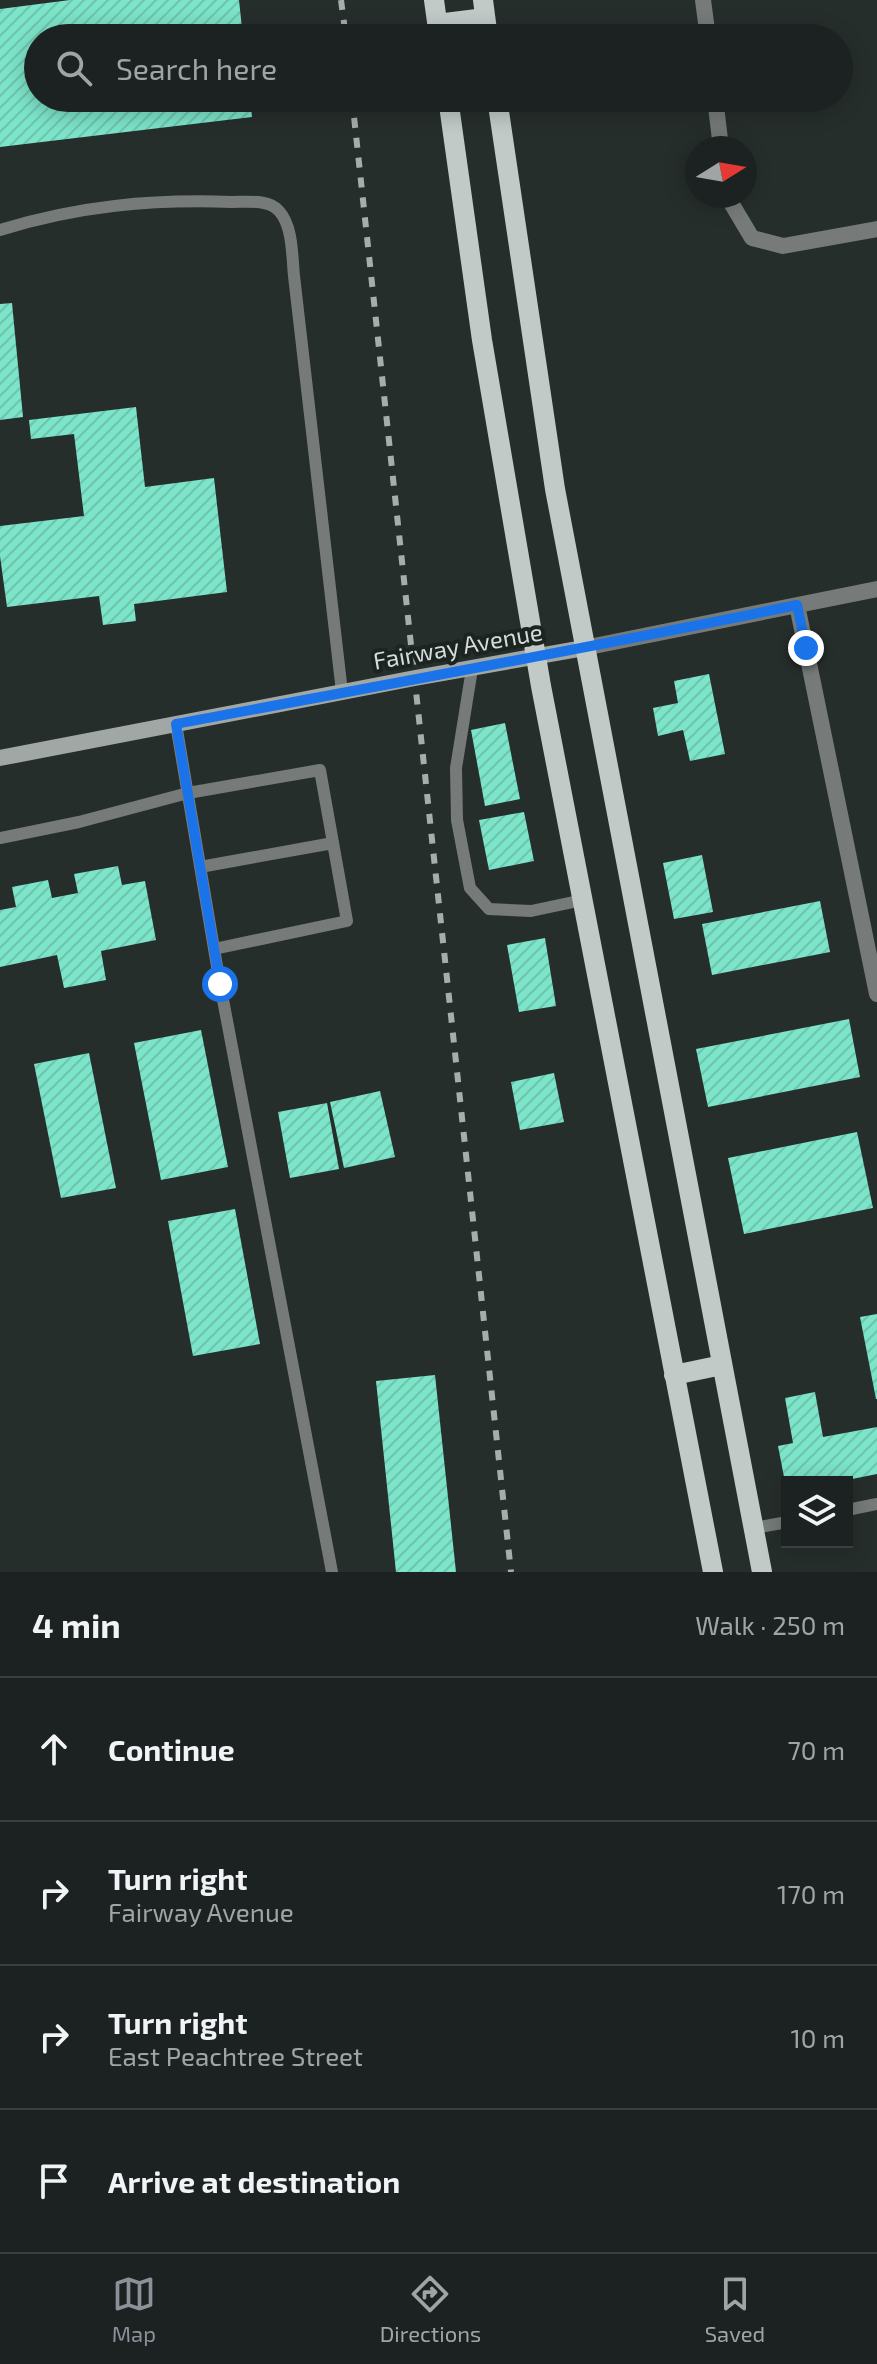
<!DOCTYPE html>
<html lang="en">
<head>
<meta charset="utf-8">
<style>
	:root { --surface:#1c2221; --page:#252a2a; --text:#f1f3f6; --muted:#a0a4a5; --line:#3a3f3f; --accent:#8c9099 }
	body { margin:0; font-family:"Exo 2",sans-serif; background:var(--page); color:var(--text) }
	.controls { position:absolute; right:24px; bottom:24px; display:grid; overflow:hidden; border-radius:0px; box-shadow:0 4px 20px #0003 }
	.controls button { width:72px; height:72px; display:grid; place-items:center; padding:0; border:0; border-bottom:2px solid var(--line); background:var(--surface); color:var(--text); font:40px sans-serif }
	.compass { position:absolute; left:685px; top:136px; width:72px; height:72px; border-radius:50%; background:var(--surface); box-shadow:0 4px 20px #0003; rotate:79deg }
	.stop { position:absolute; width:24px; height:24px; margin:-18px; border:6px solid #1a73e8; border-radius:50%; background:#fff }
	.stop.end { background:#1a73e8; border-color:#fff; box-shadow:0 2px 8px #0008 }
	.list { margin:0; padding:0; list-style:none }
	h2 { display:flex; justify-content:space-between; align-items:center; height:104px; margin:0; padding:0 32px; font-size:34px }
	h2 small { font-size:26px; font-weight:400; color:var(--muted) }
	.list li { display:grid; grid-template-columns:52px 1fr auto; gap:24px; align-items:center; box-sizing:border-box; height:144px; padding:0 32px; border-top:2px solid var(--line) }
	.list b { display:block; font-size:30px; white-space:nowrap }
	.list p { margin:0; font-size:26px; white-space:nowrap; color:var(--muted) }
	.list em { font-size:26px; font-style:normal; color:var(--muted) }
	.icon { flex:none; width:44px; height:44px; fill:none; stroke:currentColor; stroke-width:2; stroke-linecap:round; stroke-linejoin:round }
	.map { position:relative; flex:none; width:877px; height:1572px; overflow:hidden }
	.search { position:absolute; background:var(--surface); box-shadow:0 4px 20px #0003; left:24px; right:24px; top:24px; height:88px; display:flex; align-items:center; gap:20px; box-sizing:border-box; padding:0 28px; border-radius:44px; color:var(--muted); font-size:30px }
	.sheet { height:680px; background:var(--surface) }
	nav { display:flex; justify-content:space-around; align-items:center; box-sizing:border-box; height:112px; border-top:2px solid var(--line); background:var(--surface); font-size:22px; color:var(--muted) }
	nav a { display:grid; justify-items:center; gap:4px }
	nav .on { color:var(--accent) }
	.map>svg:first-child { display:block }
</style>
</head>
<body>
<div class="map">
<svg width="877" height="1572" viewBox="0 0 877 1572">
	<defs>
		<pattern id="building-hatch" width="6" height="6" patternUnits="userSpaceOnUse" patternTransform="scale(2)"><rect width="6" height="6" fill="#7be4c9"/><path d="M-1 1l2-2M0 6l6-6M5 7l2-2" fill="none" stroke="#6fc4ae"/></pattern>
	</defs>
	<rect width="100%" height="100%" fill="#262e2c"/>
	<path fill="url(#building-hatch)" d="M70 0H239L243 38H38V98H250L252 117 0 147V9Z
		M12 303 23 417 0 420V304Z
		M136 407 145 487 214 478 227 592 134 604 136 621 103 625 99 596 7 607 0 556V526L84 516 74 434 31 439 29 420Z
		M709 674 725 754 690 761 683 730 658 736 653 708 678 703 674 681Z
		M505 723 520 799 485 806 471 730Z
		M524 812 534 861 489 870 479 820Z
		M702 855 713 912 674 919 663 863Z
		M118 866 122 885 145 881 156 940 101 951 106 980 64 988 57 955 0 967V910L16 907 12 887 48 880 52 898 78 893 74 874Z
		M820 901 830 952 712 975 702 924Z
		M545 938 556 1006 519 1012 507 945Z
		M849 1019 860 1077 708 1107 696 1049Z
		M201 1030 228 1167 161 1180 134 1043Z
		M89 1053 116 1188 61 1198 34 1064Z
		M554 1073 564 1122 520 1130 511 1082Z
		M380 1091 395 1157 344 1168 330 1102Z
		M327 1103 339 1169 290 1178 278 1112Z
		M857 1132 873 1208 744 1234 728 1158Z
		M235 1209 260 1344 193 1356 168 1221Z
		M877 1314V1399H876L860 1317Z
		M435 1375 456 1572H396L376 1381Z
		M815 1392 823 1437 877 1427V1474L837 1482H785L778 1446 793 1443 785 1398Z"/>
	<g fill="none" stroke-linecap="round" stroke-linejoin="round">
		<path stroke="#767b79" stroke-width="12" d="M0 230C78 206 151 199 232 202 247 202 269 199 279 211 293 226 292 257 294 276L342 692
			M472 669 456 768 457 820 470 888 489 909 531 911 583 900
			M176 724 220 984 332 1572
			M0 838 79 822 188 793 320 770 347 921 214 949
			M200 867 333 843
			M847 1510 877 1504
			M754 1528 787 1522"/>
		<path stroke="#767b79" stroke-width="16" d="M703 0 708 38
			M715 98 721 148
			M727 196 752 238 783 246 877 229
			M797 605 877 994
			M584 648 877 589"/>
		<path stroke="#a1a7a5" stroke-width="16" d="M0 758 415 678 584 648"/>
		<path stroke="#c1cac7" stroke-width="20" d="M434 0 439 36
			M483 0 488 38
			M437 24 485 18
			M448 98 482 340 541 686 713 1572
			M497 98 555 489 762 1572
			M674 1375 722 1365"/>
		<path stroke="#a7adac" stroke-width="6" stroke-dasharray="10 10" stroke-linecap="butt" d="M341 0 346 38
			M352 98 511 1572"/>
	</g>
	<g fill="none" stroke-linecap="round" stroke-linejoin="round">
		<path stroke="#1a73e8" stroke-width="10" d="M220 984 176 724C383 685 590 648 797 605L806 648"/>
	</g>
	<g text-anchor="middle" stroke-width="8" stroke-linejoin="round" paint-order="stroke">
		<g font-size="24" fill="#d7dcdb" stroke="#1c2422">
			<text transform="translate(458 647) rotate(-10)" y="8">Fairway Avenue</text>
		</g>
	</g>
</svg>
<div class="controls">
<button><svg class="icon" aria-label="layers" viewBox="0 0 24 24"><path d="M12 4l9 5-9 5-9-5zM3 14l9 5 9-5"/></svg></button>
</div>
<svg class="compass" viewBox="-18 -18 36 36"><path d="M0-13l5 13h-10z" fill="#e53935"/><path d="M0 13l5-13h-10z" fill="#a0a4a5"/></svg>
<div class="stop" style="left:220px;top:984px"></div>
<div class="stop end" style="left:806px;top:648px"></div>
<div class="search"><svg class="icon" aria-label="search" viewBox="0 0 24 24"><circle cx="10" cy="10" r="6"/><path d="M15 15l6 6"/></svg>Search here</div>
</div>
<section class="sheet">
<h2>4 min<small>Walk · 250 m</small></h2>
<ul class="list">
<li><svg class="icon" aria-label="ahead" viewBox="0 0 24 24"><path d="M12 20V5M6 11l6-6 6 6"/></svg><div><b>Continue</b></div><em>70 m</em></li>
<li><svg class="icon" aria-label="right" viewBox="0 0 24 24"><path d="M7 20v-9h11M14 6l5 5-5 5"/></svg><div><b>Turn right</b><p>Fairway Avenue</p></div><em>170 m</em></li>
<li><svg class="icon" aria-label="right" viewBox="0 0 24 24"><path d="M7 20v-9h11M14 6l5 5-5 5"/></svg><div><b>Turn right</b><p>East Peachtree Street</p></div><em>10 m</em></li>
<li><svg class="icon" aria-label="arrive" viewBox="0 0 24 24"><path d="M6 21V4h12l-3 4 3 4H6"/></svg><div><b>Arrive at destination</b></div></li>
</ul>
</section>
<nav>
<a class="on"><svg class="icon" aria-label="map" viewBox="0 0 24 24"><path d="M3 6l6-2 6 2 6-2v14l-6 2-6-2-6 2zM9 4v14M15 6v14"/></svg>Map</a>
<a><svg class="icon" aria-label="directions" viewBox="0 0 24 24"><path d="M12 3l9 9-9 9-9-9zM9 14v-3h6M13 9l2 2-2 2"/></svg>Directions</a>
<a><svg class="icon" aria-label="saved" viewBox="0 0 24 24"><path d="M7 4h10v16l-5-4-5 4z"/></svg>Saved</a>
</nav>
</body>
</html>
